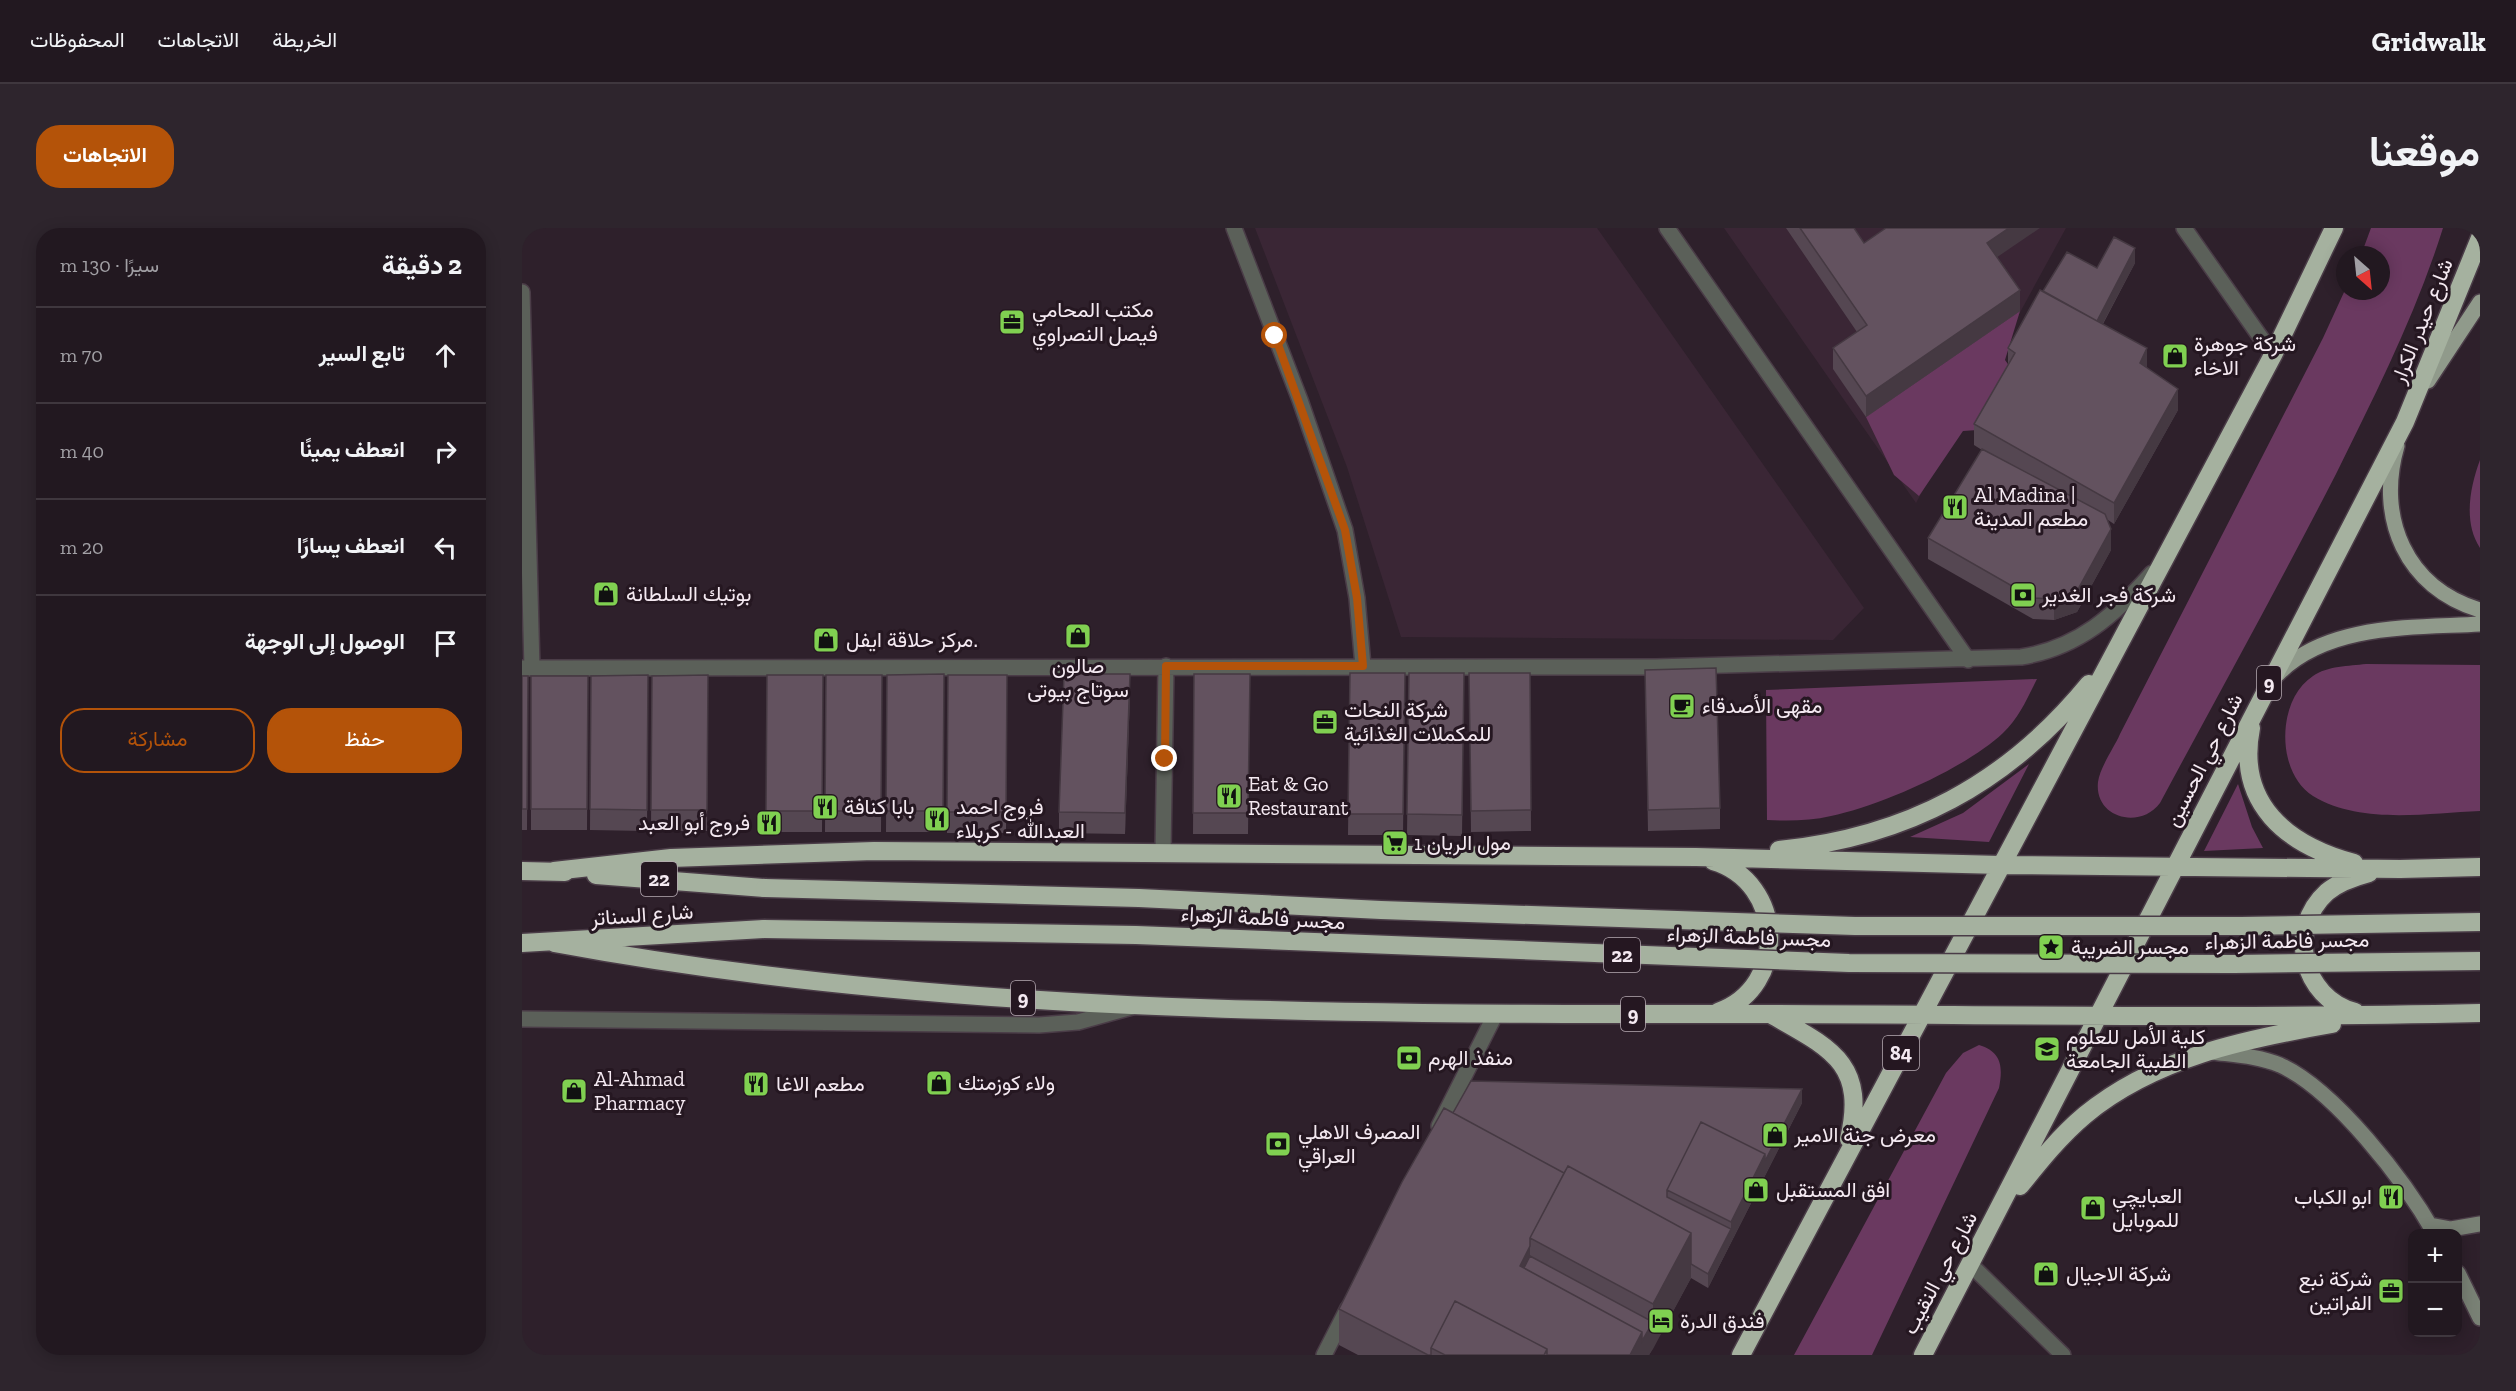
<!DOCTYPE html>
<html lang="ar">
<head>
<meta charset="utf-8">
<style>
	:root { --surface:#221820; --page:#2e252d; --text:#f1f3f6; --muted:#a2a0a5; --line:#3f373e; --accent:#b45309 }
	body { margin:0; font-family:"Zilla Slab",Vazirmatn,serif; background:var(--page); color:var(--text); direction:rtl }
	.controls { position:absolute; right:18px; bottom:18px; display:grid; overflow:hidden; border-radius:12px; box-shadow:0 3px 15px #0003 }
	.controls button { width:54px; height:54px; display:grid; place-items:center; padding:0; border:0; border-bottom:2px solid var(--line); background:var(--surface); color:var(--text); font:30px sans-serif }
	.compass { position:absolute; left:1814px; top:18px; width:54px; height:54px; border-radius:50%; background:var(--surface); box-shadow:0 3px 15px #0003; rotate:153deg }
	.stop { position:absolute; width:18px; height:18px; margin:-14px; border:4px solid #b45309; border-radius:50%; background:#fff }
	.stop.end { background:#b45309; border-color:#fff; box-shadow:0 2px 6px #0008 }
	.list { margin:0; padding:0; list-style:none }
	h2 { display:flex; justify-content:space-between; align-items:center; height:78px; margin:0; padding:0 24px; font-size:26px }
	h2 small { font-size:20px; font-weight:400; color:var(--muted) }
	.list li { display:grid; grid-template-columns:39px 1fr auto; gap:18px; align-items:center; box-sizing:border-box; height:96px; padding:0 24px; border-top:2px solid var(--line) }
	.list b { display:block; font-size:22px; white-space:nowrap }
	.list em { font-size:20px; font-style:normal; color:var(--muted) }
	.actions { display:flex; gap:12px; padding:18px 24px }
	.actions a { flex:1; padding:14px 0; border:2px solid var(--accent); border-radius:24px; text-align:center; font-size:21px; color:var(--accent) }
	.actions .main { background:var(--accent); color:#fff }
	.icon { flex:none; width:33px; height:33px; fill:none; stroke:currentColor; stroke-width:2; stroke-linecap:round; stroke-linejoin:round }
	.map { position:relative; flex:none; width:1958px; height:1127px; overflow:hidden; direction:ltr; border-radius:24px }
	header { display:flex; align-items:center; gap:36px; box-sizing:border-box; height:84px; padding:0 30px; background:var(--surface); border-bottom:2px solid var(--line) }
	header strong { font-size:28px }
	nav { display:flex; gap:33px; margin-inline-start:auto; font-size:21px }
	.intro { display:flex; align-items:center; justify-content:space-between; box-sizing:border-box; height:144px; padding:0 36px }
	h1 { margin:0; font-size:42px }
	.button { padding:15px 27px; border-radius:24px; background:var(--accent); color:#fff; font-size:21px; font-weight:700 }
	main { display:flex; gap:36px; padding:0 36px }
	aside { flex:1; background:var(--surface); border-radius:24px; box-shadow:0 3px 15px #0003 }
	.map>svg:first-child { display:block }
</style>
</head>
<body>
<header>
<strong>Gridwalk</strong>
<nav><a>الخريطة</a><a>الاتجاهات</a><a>المحفوظات</a></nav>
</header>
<div class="intro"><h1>موقعنا</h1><a class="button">الاتجاهات</a></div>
<main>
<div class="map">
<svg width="1958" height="1127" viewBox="0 0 1958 1127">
	<rect width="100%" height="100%" fill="#2e202b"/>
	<path fill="#3a2635" d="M733 0H1075L1342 380 1311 412 879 409 825 239Z
		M1202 0H1544L1394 275Z"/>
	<path fill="#6a3960" d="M1849 0H1921C1894 86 1854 165 1814 246 1757 357 1697 465 1638 575 1618 602 1572 590 1576 554 1578 539 1592 520 1598 506L1801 110 1823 62 1859 63V27H1839Z
		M1498 83 1483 132 1493 146 1470 201 1441 203 1397 268 1372 247 1344 189Z
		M1958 232V320C1941 294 1948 259 1958 232Z
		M1844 436 1958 437V583C1905 585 1839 597 1791 568 1754 545 1754 472 1791 448 1805 438 1827 438 1844 436Z
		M1515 451C1505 471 1497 490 1481 505 1444 540 1358 578 1309 588 1288 593 1266 593 1245 592L1244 462Z
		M1507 536 1467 614 1388 609 1441 585Z
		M1716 556 1730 599 1741 620 1682 623Z
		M1457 817C1480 824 1481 839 1477 860L1350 1127H1272L1424 845 1441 825Z"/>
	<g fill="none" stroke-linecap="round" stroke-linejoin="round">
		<defs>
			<path id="street" d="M712 0 778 172 823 302 835 370 841 438
				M1145 0 1446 432
				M1662 0 1751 127
				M0 64 10 440
				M0 440 1133 439 1499 429C1556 420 1593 387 1630 345
				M641 624 644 438
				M0 791 517 797 556 794 610 779
				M917 898 974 785
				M1448 1036 1541 1127
				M802 1127 826 1080"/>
			<path id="secondary" d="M1690 824C1713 827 1736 828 1758 837 1813 862 1883 953 1913 1006
				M1908 997 1929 1001 1958 996
				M1936 1045 1958 1090"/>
			<path id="primary" d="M1906 153 1958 74
				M1875 218C1854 290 1884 360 1958 382
				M1756 446C1806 395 1892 400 1958 396"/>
			<path id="highway" d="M1729 500C1714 576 1765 617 1832 635
				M1257 622C1385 609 1485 556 1567 456
				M1191 633C1263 654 1267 759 1196 784
				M0 643 43 644
				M32 643 149 630 352 623 1174 629 1479 637 1878 641 1958 639
				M74 647 243 660
				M0 715 242 701
				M32 715C413 786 805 786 1192 786 1447 786 1703 791 1958 785
				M1833 784C1780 770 1764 701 1805 664 1817 654 1832 649 1847 645
				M1250 787C1308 820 1345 835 1327 911
				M1498 958C1518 933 1538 908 1563 887 1632 830 1723 811 1810 796
				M1219 1127 1751 127 1812 0
				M1401 1127 1883 194 1958 10"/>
		</defs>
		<use href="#street" stroke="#4a3c47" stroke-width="18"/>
		<use href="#secondary" stroke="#4a3c47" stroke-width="18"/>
		<use href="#primary" stroke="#4a3c47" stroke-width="18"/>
		<use href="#highway" stroke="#4a3c47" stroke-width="21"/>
		<use href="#street" stroke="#5b6059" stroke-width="15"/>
		<use href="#secondary" stroke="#798175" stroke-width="15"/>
		<use href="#primary" stroke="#909a8b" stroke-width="15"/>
		<use href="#highway" stroke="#a5b19f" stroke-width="18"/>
		<defs>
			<path id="highway-bridge" d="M243 660 617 670 859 682 1333 698H1719L1958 694
				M242 701 614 707 1327 735 1712 736 1958 733"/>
		</defs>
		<use href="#highway-bridge" stroke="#4a3c47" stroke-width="21" stroke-linecap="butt"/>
		<use href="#highway-bridge" stroke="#a5b19f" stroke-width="18"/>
	</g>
	<path fill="#554752" d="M1264 0H1332L1342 15 1475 29 1498 83 1344 189 1311 141V120L1335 104Z
		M1613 35 1581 96 1625 140 1656 182 1592 296 1586 292 1589 322 1555 384 1532 392 1511 391 1406 331V310L1460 222 1452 217V196L1486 138V120L1521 63 1575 40Z
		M1123 442 1198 580V601L1126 603Z
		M828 445H883L881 607H826Z
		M887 445H942L940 608 885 607Z
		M947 445H1008L1009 603 949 604Z
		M422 446 421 604H364L365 447Z
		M672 446H728L726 606H671Z
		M126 447 125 603 68 602 69 448Z
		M186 447 185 603H129L130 448Z
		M245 447H301L300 604H244Z
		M304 447H360L359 604H303Z
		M426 447H485L484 605H425Z
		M0 448H6L5 602H0Z
		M9 448H66L65 602H9Z
		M608 467 603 606 537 605V584Z
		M1280 875 1186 1060 1169 1050 1127 1127H836L817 1117V1081L931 885Z"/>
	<path fill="#453942" d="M1487 0H1518L1465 36V15Z
		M1613 20V35L1572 112V98Z
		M1498 62V83L1344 189V168Z
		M1625 120V141L1618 135Z
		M1656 161V182L1592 296V275Z
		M1589 301V322L1555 384 1532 392V371Z
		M608 446V467L603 606V585Z
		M1280 861V875L1186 1060V1046L1209 1001V994L1243 926Z
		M1169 1005V1050L1131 1121V1076Z
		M1008 1018V1053L998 1038Z
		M1131 1094V1121L1127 1127H1108L1120 1104Z"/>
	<path fill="#63525f" stroke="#453942" stroke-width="1.5" d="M1278 0H1332L1342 15 1364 0H1487L1465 15 1498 62 1344 168 1311 120 1345 97Z
		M1592 9 1613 20 1575 93 1521 63 1545 24 1575 40Z
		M1518 62 1625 120 1618 135 1656 161 1592 275 1452 196 1493 125 1486 120Z
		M1460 221 1583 286 1589 301 1555 363 1532 371 1511 370 1406 310Z
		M1194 440 1198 580 1126 582 1123 442Z
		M828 445H883L881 586H826Z
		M887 445H942L940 587 885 586Z
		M947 445H1008L1009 582 949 583Z
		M422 446 421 583H364L365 447Z
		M542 446H608L603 585 537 584Z
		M672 446H728L726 585H671Z
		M126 447 125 582 68 581 69 448Z
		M186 447 185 582H129L130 448Z
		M245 447H301L300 583H244Z
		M304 447H360L359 583H303Z
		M426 447H485L484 584H425Z
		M0 448H6L5 581H0Z
		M9 448H66L65 581H9Z
		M949 853 1280 861 1243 933V926L1179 894 1145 962V969L1209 1001 1186 1046 1169 1036V1005L1046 938 1042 945 931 885Z
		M922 880 1042 945 1008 1010V1018L998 1038 1120 1104 1108 1127H1025V1121L933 1073 909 1120V1127H906L817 1081 880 954Z
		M1179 894 1243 926 1209 994 1145 962Z
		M1046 938 1169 1005 1131 1076 1008 1010Z
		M1008 1028 1131 1094 1120 1113V1104L1002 1040Z
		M933 1073 1025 1121 1022 1127H923L909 1120Z"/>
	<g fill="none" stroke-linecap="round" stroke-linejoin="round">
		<path stroke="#b45309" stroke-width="8" d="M643 531 644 438H841L835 370 823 302 753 108"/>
	</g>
	<defs>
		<symbol id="office-square" viewBox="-11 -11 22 22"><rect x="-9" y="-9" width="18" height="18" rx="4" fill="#80d051" stroke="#251721"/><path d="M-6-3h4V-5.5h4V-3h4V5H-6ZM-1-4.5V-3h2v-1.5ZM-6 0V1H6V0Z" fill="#111"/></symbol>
		<symbol id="shop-square" viewBox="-11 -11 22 22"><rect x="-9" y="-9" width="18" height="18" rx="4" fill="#80d051" stroke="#251721"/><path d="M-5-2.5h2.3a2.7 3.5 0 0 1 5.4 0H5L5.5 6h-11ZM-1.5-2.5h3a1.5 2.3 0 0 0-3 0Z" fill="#111"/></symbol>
		<symbol id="restaurant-square" viewBox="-11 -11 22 22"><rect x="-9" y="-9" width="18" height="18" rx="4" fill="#80d051" stroke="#251721"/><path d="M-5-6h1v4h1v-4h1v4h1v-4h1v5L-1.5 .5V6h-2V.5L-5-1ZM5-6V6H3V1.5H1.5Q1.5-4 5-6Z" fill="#111"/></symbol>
		<symbol id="bank-square" viewBox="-11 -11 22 22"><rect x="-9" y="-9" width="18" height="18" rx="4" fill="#80d051" stroke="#251721"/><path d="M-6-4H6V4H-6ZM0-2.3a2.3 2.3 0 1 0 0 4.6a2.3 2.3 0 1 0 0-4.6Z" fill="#111"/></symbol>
		<symbol id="cafe-square" viewBox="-11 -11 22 22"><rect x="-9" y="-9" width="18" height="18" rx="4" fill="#80d051" stroke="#251721"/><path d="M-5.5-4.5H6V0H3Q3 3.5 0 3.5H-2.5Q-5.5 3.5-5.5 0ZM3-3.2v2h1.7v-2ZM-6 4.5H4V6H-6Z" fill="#111"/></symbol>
		<symbol id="supermarket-square" viewBox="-11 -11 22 22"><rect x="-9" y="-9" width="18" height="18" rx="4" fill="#80d051" stroke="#251721"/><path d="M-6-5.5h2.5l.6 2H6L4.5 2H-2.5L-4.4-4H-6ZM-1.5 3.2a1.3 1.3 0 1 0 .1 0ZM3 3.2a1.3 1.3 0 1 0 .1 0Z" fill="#111"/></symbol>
		<symbol id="sight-square" viewBox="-11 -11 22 22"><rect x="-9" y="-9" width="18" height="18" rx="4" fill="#80d051" stroke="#251721"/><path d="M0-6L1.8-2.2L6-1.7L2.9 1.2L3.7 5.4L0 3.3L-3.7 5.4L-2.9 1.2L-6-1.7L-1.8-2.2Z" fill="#111"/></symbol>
		<symbol id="university-square" viewBox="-11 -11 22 22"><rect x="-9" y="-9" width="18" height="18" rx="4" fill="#80d051" stroke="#251721"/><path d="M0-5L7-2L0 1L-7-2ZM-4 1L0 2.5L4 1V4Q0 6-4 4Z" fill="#111"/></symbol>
		<symbol id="hotel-square" viewBox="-11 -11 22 22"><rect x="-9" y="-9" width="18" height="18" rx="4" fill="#80d051" stroke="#251721"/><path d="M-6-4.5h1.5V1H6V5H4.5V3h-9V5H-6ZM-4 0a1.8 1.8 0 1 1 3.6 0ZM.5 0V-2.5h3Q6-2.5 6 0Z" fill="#111"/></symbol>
	</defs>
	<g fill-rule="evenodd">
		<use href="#office-square" x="475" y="79" width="30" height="30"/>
		<use href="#shop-square" x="1638" y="113" width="30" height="30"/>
		<use href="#restaurant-square" x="1418" y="264" width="30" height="30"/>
		<use href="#shop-square" x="69" y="351" width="30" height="30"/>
		<use href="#bank-square" x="1486" y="352" width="30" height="30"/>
		<use href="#shop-square" x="541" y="393" width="30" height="30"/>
		<use href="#shop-square" x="289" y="397" width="30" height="30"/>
		<use href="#cafe-square" x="1145" y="463" width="30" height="30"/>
		<use href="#office-square" x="788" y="479" width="30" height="30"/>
		<use href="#restaurant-square" x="692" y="553" width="30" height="30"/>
		<use href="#restaurant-square" x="288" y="564" width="30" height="30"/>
		<use href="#restaurant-square" x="400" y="576" width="30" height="30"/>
		<use href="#restaurant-square" x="232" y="580" width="30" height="30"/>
		<use href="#supermarket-square" x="858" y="600" width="30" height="30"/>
		<use href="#sight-square" x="1514" y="704" width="30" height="30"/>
		<use href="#university-square" x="1510" y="806" width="30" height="30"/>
		<use href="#bank-square" x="872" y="815" width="30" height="30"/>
		<use href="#shop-square" x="402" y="840" width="30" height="30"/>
		<use href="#restaurant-square" x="219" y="841" width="30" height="30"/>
		<use href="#shop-square" x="37" y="848" width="30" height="30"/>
		<use href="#shop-square" x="1238" y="892" width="30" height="30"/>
		<use href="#bank-square" x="741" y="901" width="30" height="30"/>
		<use href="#shop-square" x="1219" y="947" width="30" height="30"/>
		<use href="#restaurant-square" x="1854" y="954" width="30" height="30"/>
		<use href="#shop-square" x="1556" y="965" width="30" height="30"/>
		<use href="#shop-square" x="1509" y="1031" width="30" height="30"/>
		<use href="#office-square" x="1854" y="1048" width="30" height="30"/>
		<use href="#hotel-square" x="1124" y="1078" width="30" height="30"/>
	</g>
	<g text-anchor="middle" stroke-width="6" stroke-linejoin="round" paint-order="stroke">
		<g fill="#251721" stroke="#b6aab3" stroke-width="1.5">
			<rect x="1735" y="438" width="24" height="34" rx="4.5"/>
			<rect x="119" y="634" width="36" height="34" rx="4.5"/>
			<rect x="1082" y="710" width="36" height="34" rx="4.5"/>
			<rect x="489" y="753" width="24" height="34" rx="4.5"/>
			<rect x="1099" y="769" width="24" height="34" rx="4.5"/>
			<rect x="1361" y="808" width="36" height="34" rx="4.5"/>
		</g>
		<g font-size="20" font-weight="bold" fill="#f4e9f1">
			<text x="1747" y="462">9</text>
			<text x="137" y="658">22</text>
			<text x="1100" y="734">22</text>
			<text x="501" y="777">9</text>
			<text x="1111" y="793">9</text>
			<text x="1379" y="832">84</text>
		</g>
		<g font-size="21" fill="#f4e9f1" stroke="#251721" text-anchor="start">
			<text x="510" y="89">مكتب المحامي<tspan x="510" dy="24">فيصل النصراوي</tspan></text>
			<text x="1672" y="123">شركة جوهرة<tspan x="1672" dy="24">الاخاء</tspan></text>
			<text x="1452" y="274">Al Madina |<tspan x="1452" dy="24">مطعم المدينة</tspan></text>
			<text x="104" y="373">بوتيك السلطانة</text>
			<text x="1520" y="374">شركة فجر الغدير</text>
			<text x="324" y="419">مركز حلاقة ايفل.</text>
			<text x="556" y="445" text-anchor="middle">صالون<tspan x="556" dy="24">سوتاج بیوتی</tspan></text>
			<text x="1180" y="485">مقهى الأصدقاء</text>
			<text x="822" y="489">شركة النحات<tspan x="822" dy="24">للمكملات الغذائية</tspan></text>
			<text x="726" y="563">Eat &amp; Go<tspan x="726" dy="24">Restaurant</tspan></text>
			<text x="322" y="586">بابا كنافة</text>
			<text x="434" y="586">فروج احمد<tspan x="434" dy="24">العبدالله - كربلاء</tspan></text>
			<text x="228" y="602" text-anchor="end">فروج أبو العبد</text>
			<text x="892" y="622">مول الريان 1</text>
			<text x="1549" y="726">مجسر الضريبة</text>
			<text x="1544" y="816">كلية الأمل للعلوم<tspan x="1544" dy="24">الطبية الجامعة</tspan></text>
			<text x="906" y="837">منفذ الهرم</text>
			<text x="72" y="858">Al-Ahmad<tspan x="72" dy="24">Pharmacy</tspan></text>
			<text x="436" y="862">ولاء كوزمتك</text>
			<text x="254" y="863">مطعم الاغا</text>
			<text x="776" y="911">المصرف الاهلي<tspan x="776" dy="24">العراقي</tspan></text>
			<text x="1272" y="914">معرض جنة الامير</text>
			<text x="1254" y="969">افق المستقبل</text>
			<text x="1590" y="975">العبايچي<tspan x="1590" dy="24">للموبايل</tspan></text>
			<text x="1850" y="976" text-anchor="end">ابو الكباب</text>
			<text x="1544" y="1053">شركة الاجيال</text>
			<text x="1850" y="1058" text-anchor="end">شركة نبع<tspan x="1850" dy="24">الفراتين</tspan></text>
			<text x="1158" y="1100">فندق الدرة</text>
		</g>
		<g font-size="21" fill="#f4e9f1" stroke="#251721">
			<text transform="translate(1900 93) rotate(-68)" y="7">شارع حيدر الكرار</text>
			<text transform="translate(1682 532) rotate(-63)" y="7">شارع حي الحسين</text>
			<text transform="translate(120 687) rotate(-4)" y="7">شارع السناتر</text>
			<text transform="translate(741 690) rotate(3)" y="7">مجسر فاطمة الزهراء</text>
			<text transform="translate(1227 709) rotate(2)" y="7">مجسر فاطمة الزهراء</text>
			<text transform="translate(1765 713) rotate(-1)" y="7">مجسر فاطمة الزهراء</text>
			<text transform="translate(1418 1045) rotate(-62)" y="7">شارع حي النقيب</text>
		</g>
	</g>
</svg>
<div class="controls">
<button>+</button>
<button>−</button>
</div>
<svg class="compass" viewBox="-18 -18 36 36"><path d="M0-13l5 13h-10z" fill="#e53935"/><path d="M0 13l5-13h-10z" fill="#a2a0a5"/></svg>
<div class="stop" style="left:753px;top:108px"></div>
<div class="stop end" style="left:643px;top:531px"></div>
</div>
<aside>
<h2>2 دقيقة<small>سيرًا · 130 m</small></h2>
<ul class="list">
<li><svg class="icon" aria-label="ahead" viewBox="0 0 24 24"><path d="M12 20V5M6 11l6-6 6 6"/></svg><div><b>تابع السير</b></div><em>70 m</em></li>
<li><svg class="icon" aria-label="right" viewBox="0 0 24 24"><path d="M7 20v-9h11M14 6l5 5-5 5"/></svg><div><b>انعطف يمينًا</b></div><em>40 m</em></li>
<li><svg class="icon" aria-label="left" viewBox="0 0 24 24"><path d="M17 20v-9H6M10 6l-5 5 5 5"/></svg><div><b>انعطف يسارًا</b></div><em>20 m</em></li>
<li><svg class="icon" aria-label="arrive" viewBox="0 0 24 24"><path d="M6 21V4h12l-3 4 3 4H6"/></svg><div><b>الوصول إلى الوجهة</b></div></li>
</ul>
<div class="actions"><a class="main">حفظ</a><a>مشاركة</a></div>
</aside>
</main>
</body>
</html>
